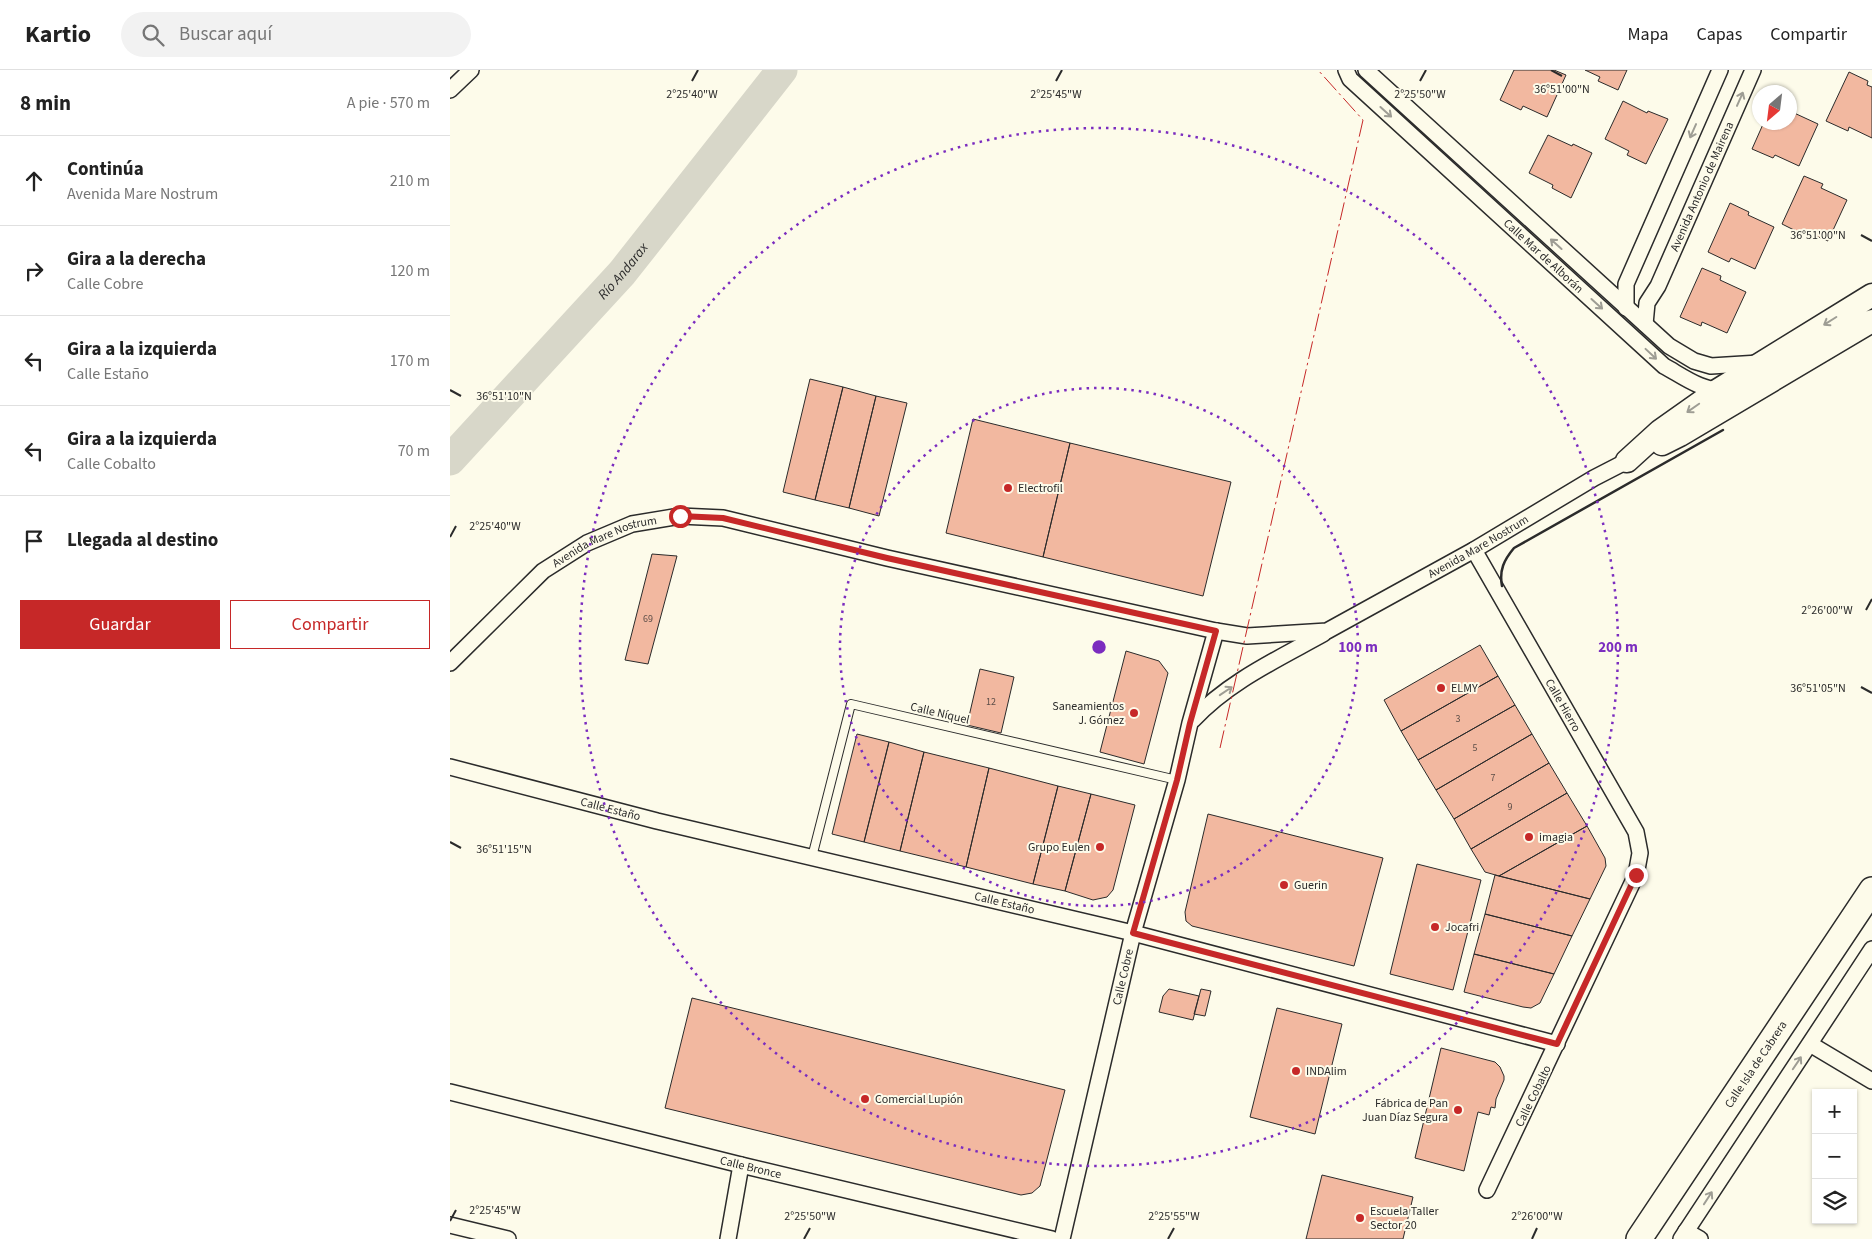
<!DOCTYPE html>
<html lang="es">
<head>
<meta charset="utf-8">
<style>
	:root { --surface:#fff; --page:#f2f2f2; --text:#222; --muted:#767676; --line:#e0e0e0; --accent:#c62828 }
	body { margin:0; font-family:"Source Sans 3",sans-serif; background:var(--page); color:var(--text) }
	.controls { position:absolute; right:15px; bottom:15px; display:grid; overflow:hidden; border-radius:0px; box-shadow:0 1px 4px #0004 }
	.controls button { width:45px; height:45px; display:grid; place-items:center; padding:0; border:0; border-bottom:1px solid var(--line); background:var(--surface); color:var(--text); font:25px sans-serif }
	.compass { position:absolute; left:1302px; top:15px; width:45px; height:45px; border-radius:50%; background:var(--surface); box-shadow:0 1px 4px #0004; rotate:208deg }
	.stop { position:absolute; width:15px; height:15px; margin:-11px; border:4px solid #c62828; border-radius:50%; background:#fff }
	.stop.end { background:#c62828; border-color:#fff; box-shadow:0 1px 5px #0008 }
	.list { margin:0; padding:0; list-style:none }
	h2 { display:flex; justify-content:space-between; align-items:center; height:65px; margin:0; padding:0 20px; font-size:21px }
	h2 small { font-size:16px; font-weight:400; color:var(--muted) }
	.list li { display:grid; grid-template-columns:32px 1fr auto; gap:15px; align-items:center; box-sizing:border-box; height:90px; padding:0 20px; border-top:1px solid var(--line) }
	.list b { display:block; font-size:19px; white-space:nowrap }
	.list p { margin:0; font-size:16px; white-space:nowrap; color:var(--muted) }
	.list em { font-size:16px; font-style:normal; color:var(--muted) }
	.actions { display:flex; gap:10px; padding:15px 20px }
	.actions a { flex:1; padding:11px 0; border:1px solid var(--accent); border-radius:0px; text-align:center; font-size:18px; color:var(--accent) }
	.actions .main { background:var(--accent); color:#fff }
	.icon { flex:none; width:28px; height:28px; fill:none; stroke:currentColor; stroke-width:2; stroke-linecap:round; stroke-linejoin:round }
	.map { position:relative; flex:none; width:1422px; height:1169px; overflow:hidden }
	header { display:flex; align-items:center; gap:30px; box-sizing:border-box; height:70px; padding:0 25px; background:var(--surface); border-bottom:1px solid var(--line) }
	header strong { font-size:24px }
	nav { display:flex; gap:28px; margin-inline-start:auto; font-size:18px }
	.search { width:350px; height:45px; background:var(--page); display:flex; align-items:center; gap:12px; box-sizing:border-box; padding:0 18px; border-radius:28px; color:var(--muted); font-size:19px }
	main { display:flex }
	aside { flex:1; background:var(--surface) }
	.map>svg:first-child { display:block }
</style>
</head>
<body>
<header>
<strong>Kartio</strong>
<div class="search"><svg class="icon" aria-label="search" viewBox="0 0 24 24"><circle cx="10" cy="10" r="6"/><path d="M15 15l6 6"/></svg>Buscar aquí</div>
<nav><a>Mapa</a><a>Capas</a><a>Compartir</a></nav>
</header>
<main>
<aside>
<h2>8 min<small>A pie · 570 m</small></h2>
<ul class="list">
<li><svg class="icon" aria-label="ahead" viewBox="0 0 24 24"><path d="M12 20V5M6 11l6-6 6 6"/></svg><div><b>Continúa</b><p>Avenida Mare Nostrum</p></div><em>210 m</em></li>
<li><svg class="icon" aria-label="right" viewBox="0 0 24 24"><path d="M7 20v-9h11M14 6l5 5-5 5"/></svg><div><b>Gira a la derecha</b><p>Calle Cobre</p></div><em>120 m</em></li>
<li><svg class="icon" aria-label="left" viewBox="0 0 24 24"><path d="M17 20v-9H6M10 6l-5 5 5 5"/></svg><div><b>Gira a la izquierda</b><p>Calle Estaño</p></div><em>170 m</em></li>
<li><svg class="icon" aria-label="left" viewBox="0 0 24 24"><path d="M17 20v-9H6M10 6l-5 5 5 5"/></svg><div><b>Gira a la izquierda</b><p>Calle Cobalto</p></div><em>70 m</em></li>
<li><svg class="icon" aria-label="arrive" viewBox="0 0 24 24"><path d="M6 21V4h12l-3 4 3 4H6"/></svg><div><b>Llegada al destino</b></div></li>
</ul>
<div class="actions"><a class="main">Guardar</a><a>Compartir</a></div>
</aside>
<div class="map">
<svg width="1422" height="1169" viewBox="0 0 1422 1169">
	<rect width="100%" height="100%" fill="#fdfbea"/>
	<g fill="none" stroke-linecap="round" stroke-linejoin="round">
		<path stroke="#d8d7c9" stroke-width="31" id="s1" d="M0 390 172 203 332 0"/>
	</g>
	<path fill="#f2b8a0" stroke="#2b2b2b" d="M1064 0H1104L1116 5 1097 47 1073 36 1071 40 1050 30Z
		M1135 0H1177L1168 20 1148 11 1150 7Z
		M1399 2 1418 11 1417 15 1422 17V68L1399 57 1398 61 1376 51Z
		M1173 31 1197 43 1198 41 1218 49 1196 94 1177 85 1179 81 1155 69Z
		M1340 37 1344 39 1342 42 1368 54 1349 96 1325 85 1323 88 1302 79 1314 52H1340Z
		M1098 65 1122 76 1123 74 1142 83 1121 128 1102 118 1103 115 1079 103Z
		M1354 106 1373 114 1371 118 1397 130 1378 171 1354 161 1352 164 1332 154Z
		M1280 133 1299 142 1298 145 1324 157 1305 199 1281 188 1279 192 1258 182Z
		M1252 198 1271 206 1270 210 1296 222 1277 263 1252 252 1251 256 1230 247Z
		M360 309 393 317 365 430 333 422Z
		M393 317 426 326 399 438 365 430Z
		M426 326 457 333 429 446 399 438Z
		M523 349 620 373 593 487 496 463Z
		M620 373 781 412 753 526 593 487Z
		M202 484 227 486 198 594 175 590Z
		M1030 575 1048 606 951 661 934 630Z
		M676 581 709 591 718 603 694 694 650 682Z
		M530 599 564 607 551 663 517 655Z
		M1048 606 1065 635 968 690 951 661Z
		M1065 635 1082 664 986 720 968 690Z
		M407 664 439 672 414 772 382 764Z
		M1082 664 1099 693 1004 749 986 720Z
		M439 672 474 682 450 781 414 772Z
		M474 682 539 698 516 797 450 781Z
		M1099 693 1117 723 1021 779 1004 749Z
		M539 698 608 716 583 814 516 797Z
		M608 716 641 724 615 821 583 814Z
		M1117 723 1137 756 1049 806 1035 802 1021 779Z
		M641 724 685 735 663 820 657 827 643 830 615 821Z
		M758 744 933 788 904 896 742 856 736 851 735 842Z
		M1137 756 1155 788 1156 796 1140 829 1049 806Z
		M967 794 1031 810 1003 920 940 904Z
		M1045 805 1140 829 1122 866 1035 844Z
		M1035 844 1122 866 1104 904 1024 884Z
		M1024 884 1104 904 1090 933 1081 938 1073 937 1014 922Z
		M719 919 749 926 743 950 709 942 713 926Z
		M751 919 761 921 755 946 744 944Z
		M242 928 615 1020 590 1116 582 1123 571 1125 215 1038Z
		M827 938 892 954 865 1064 800 1047Z
		M991 978 1045 992 1050 997 1054 1006V1010L1046 1029 1045 1038 1041 1037 1039 1045 1028 1042 1014 1101 965 1088Z
		M872 1105 963 1127 953 1169H856Z"/>
	<g fill="none" stroke-linecap="round" stroke-linejoin="round">
		<defs>
			<path id="lane" d="M362 787 401 634 727 710"/>
			<g id="street">
				<path id="s2" d="M896 0 900 9 1214 296C1231 305 1254 323 1274 319"/>
				<path d="M916 0 1219 276 1244 291 1261 296 1309 293"/>
				<path d="M0 20 21 0"/>
				<path d="M1176 238V214L1270 0"/>
				<path id="s3" d="M1195 254 1197 233 1208 216 1303 0"/>
				<path id="s4" d="M1024 480 1186 762 1190 783 1186 805 1037 1120"/>
				<path id="s5" d="M0 593 93 501 137 473 182 454 230 446 273 448 437 488 766 561 797 566 877 561 1024 480 1144 408 1177 391"/>
				<path d="M743 650C778 612 828 589 873 564"/>
				<path id="s6" d="M0 697 207 751 683 863 1107 974"/>
				<path d="M1360 974 1422 1011"/>
				<path id="s7" d="M0 1022 291 1095 602 1169"/>
				<path d="M0 1155 58 1169"/>
				<path d="M1236 1161 1250 1169"/>
				<path d="M278 1169 291 1095"/>
				<path id="s8" d="M612 1169 683 863 727 710 740 653 766 561"/>
				<path d="M1231 1169 1422 879"/>
			</g>
			<path id="secondary" d="M1212 374 1230 365 1422 251
				M1177 391 1210 361 1268 320 1422 225"/>
			<g id="primary">
				<path id="s9" d="M1189 1169 1422 820"/>
			</g>
		</defs>
		<use href="#lane" stroke="#2b2b2b" stroke-width="10"/>
		<use href="#street" stroke="#2b2b2b" stroke-width="18"/>
		<use href="#secondary" stroke="#2b2b2b" stroke-width="25"/>
		<use href="#primary" stroke="#2b2b2b" stroke-width="28"/>
		<use href="#lane" stroke="#fdfbea" stroke-width="8"/>
		<use href="#street" stroke="#fdfbea" stroke-width="15"/>
		<use href="#secondary" stroke="#fdfbea" stroke-width="22"/>
		<use href="#primary" stroke="#fdfbea" stroke-width="25"/>
		<path stroke="#2b2b2b" stroke-width="2.5" d="M1052 516C1049 500 1054 490 1064 478L1273 360"/>
		<path stroke="#c62828" stroke-width="1" stroke-dasharray="18 4 2.5 4" stroke-linecap="butt" d="M770 678 913 50 868 0"/>
	</g>
	<defs><path id="oneway-shaft" d="M-6 0H5M1.5-3L5.5 0L1.5 3" fill="none" stroke-width="1.6" stroke-linecap="round" stroke-linejoin="round" transform="scale(1.25)"/></defs>
	<g stroke="#9e9d94">
		<use href="#oneway-shaft" transform="translate(1290 29) rotate(-66)"/>
		<use href="#oneway-shaft" transform="translate(936 42) rotate(42)"/>
		<use href="#oneway-shaft" transform="translate(1243 61) rotate(114)"/>
		<use href="#oneway-shaft" transform="translate(1106 174) rotate(-138)"/>
		<use href="#oneway-shaft" transform="translate(1147 234) rotate(42)"/>
		<use href="#oneway-shaft" transform="translate(1380 251) rotate(148)"/>
		<use href="#oneway-shaft" transform="translate(1201 284) rotate(43)"/>
		<use href="#oneway-shaft" transform="translate(1243 338) rotate(145)"/>
		<use href="#oneway-shaft" transform="translate(776 621) rotate(-34)"/>
		<use href="#oneway-shaft" transform="translate(1347 993) rotate(-56)"/>
		<use href="#oneway-shaft" transform="translate(1258 1128) rotate(-57)"/>
	</g>
	<g fill="none" stroke-linecap="round" stroke-linejoin="round">
		<path stroke="#c62828" stroke-width="6" d="M230 446 273 448 437 488 766 561 740 653 727 710 683 863 1107 974 1186 805"/>
	</g>
	<path fill="none" stroke="#2b2b2b" stroke-width="2" d="M1101 0 1112 6M242 11 248 0M606 11 612 0M970 11 976 0M1411 165 1422 171M0 320 11 326M0 467 6 456M1416 540 1422 529M1411 617 1422 623M0 772 11 778M0 1151 6 1140M354 1169 360 1158M718 1169 724 1158M1082 1169 1087 1158"/>
	<g fill="none" stroke="#7b2cbf" stroke-width="2.5" stroke-dasharray="2.5 5">
		<circle cx="649" cy="577" r="259"/>
		<circle cx="649" cy="577" r="519"/>
	</g>
	<g fill="#c62828" stroke="#fdfbea" stroke-width="2">
		<circle cx="558" cy="418" r="5"/>
		<circle cx="991" cy="618" r="5"/>
		<circle cx="684" cy="643" r="5"/>
		<circle cx="1079" cy="767" r="5"/>
		<circle cx="650" cy="777" r="5"/>
		<circle cx="834" cy="815" r="5"/>
		<circle cx="985" cy="857" r="5"/>
		<circle cx="846" cy="1001" r="5"/>
		<circle cx="415" cy="1029" r="5"/>
		<circle cx="1008" cy="1040" r="5"/>
		<circle cx="910" cy="1148" r="5"/>
	</g>
	<g text-anchor="middle" stroke-width="4" stroke-linejoin="round" paint-order="stroke">
		<g font-size="10" fill="#5d4e48">
			<text x="198" y="552">69</text>
			<text x="541" y="635">12</text>
			<text x="1008" y="652">3</text>
			<text x="1025" y="681">5</text>
			<text x="1043" y="711">7</text>
			<text x="1060" y="740">9</text>
		</g>
		<g font-size="12" fill="#2b2b2b" stroke="#fdfbea">
			<text dy="4" stroke="none"><textPath href="#s3" startOffset="150">Avenida Antonio de Mairena</textPath></text>
			<text dy="4" stroke="none"><textPath href="#s2" startOffset="272">Calle Mar de Alborán</textPath></text>
			<text dy="4" stroke="none"><textPath href="#s5" startOffset="200">Avenida Mare Nostrum</textPath></text>
			<text dy="4" stroke="none"><textPath href="#s5" startOffset="1114">Avenida Mare Nostrum</textPath></text>
			<text dy="4" stroke="none"><textPath href="#s4" startOffset="179">Calle Hierro</textPath></text>
			<text transform="translate(490 643) rotate(13)" y="4">Calle Níquel</text>
			<text dy="4" stroke="none"><textPath href="#s6" startOffset="166">Calle Estaño</textPath></text>
			<text dy="4" stroke="none"><textPath href="#s6" startOffset="571">Calle Estaño</textPath></text>
			<text dy="4" stroke="none"><textPath href="#s8" startOffset="269">Calle Cobre</textPath></text>
			<text dy="4" stroke="none"><textPath href="#s9" startOffset="210">Calle Isla de Cabrera</textPath></text>
			<text transform="translate(1083 1026) rotate(-64)" y="4">Calle Cobalto</text>
			<text dy="4" stroke="none"><textPath href="#s7" startOffset="310">Calle Bronce</textPath></text>
		</g>
		<g font-size="12" fill="#2b2b2b" stroke="#fdfbea" text-anchor="start">
			<text x="568" y="422">Electrofil</text>
			<text x="1001" y="622">ELMY</text>
			<text x="674" y="640" text-anchor="end">Saneamientos<tspan x="674" dy="14">J. Gómez</tspan></text>
			<text x="1089" y="771">imagia</text>
			<text x="640" y="781" text-anchor="end">Grupo Eulen</text>
			<text x="844" y="819">Guerin</text>
			<text x="995" y="861">Jocafri</text>
			<text x="856" y="1005">INDAlim</text>
			<text x="425" y="1033">Comercial Lupión</text>
			<text x="998" y="1037" text-anchor="end">Fábrica de Pan<tspan x="998" dy="14">Juan Díaz Segura</tspan></text>
			<text x="920" y="1145">Escuela Taller<tspan x="920" dy="14">Sector 20</tspan></text>
		</g>
		<g font-size="14" font-style="italic" fill="#2b2b2b" stroke="#fdfbea">
			<text dy="5" stroke="none"><textPath href="#s1" startOffset="256">Río Andarax</textPath></text>
		</g>
	</g>
	<g font-size="12" text-anchor="middle" fill="#2b2b2b" stroke="#fdfbea" stroke-width="4" stroke-linejoin="round" paint-order="stroke">
		<text x="1112" y="23">36°51'00"N</text>
		<text x="242" y="28">2°25'40"W</text>
		<text x="606" y="28">2°25'45"W</text>
		<text x="970" y="28">2°25'50"W</text>
		<text x="1368" y="169">36°51'00"N</text>
		<text x="54" y="330">36°51'10"N</text>
		<text x="45" y="460">2°25'40"W</text>
		<text x="1377" y="544">2°26'00"W</text>
		<text x="1368" y="622">36°51'05"N</text>
		<text x="54" y="783">36°51'15"N</text>
		<text x="45" y="1144">2°25'45"W</text>
		<text x="360" y="1150">2°25'50"W</text>
		<text x="724" y="1150">2°25'55"W</text>
		<text x="1087" y="1150">2°26'00"W</text>
	</g>
	<circle cx="649" cy="577" r="8" fill="#7b2cbf" stroke="#fdfbea" stroke-width="2.5"/>
	<g font-size="15" text-anchor="middle" font-weight="bold" fill="#7b2cbf" stroke="#fdfbea" stroke-width="4" stroke-linejoin="round" paint-order="stroke">
		<text x="908" y="582">100 m</text>
		<text x="1168" y="582">200 m</text>
	</g>
</svg>
<div class="controls">
<button>+</button>
<button>−</button>
<button><svg class="icon" aria-label="layers" viewBox="0 0 24 24"><path d="M12 4l9 5-9 5-9-5zM3 14l9 5 9-5"/></svg></button>
</div>
<svg class="compass" viewBox="-18 -18 36 36"><path d="M0-13l5 13h-10z" fill="#e53935"/><path d="M0 13l5-13h-10z" fill="#767676"/></svg>
<div class="stop" style="left:230px;top:446px"></div>
<div class="stop end" style="left:1186px;top:805px"></div>
</div>
</main>
</body>
</html>
